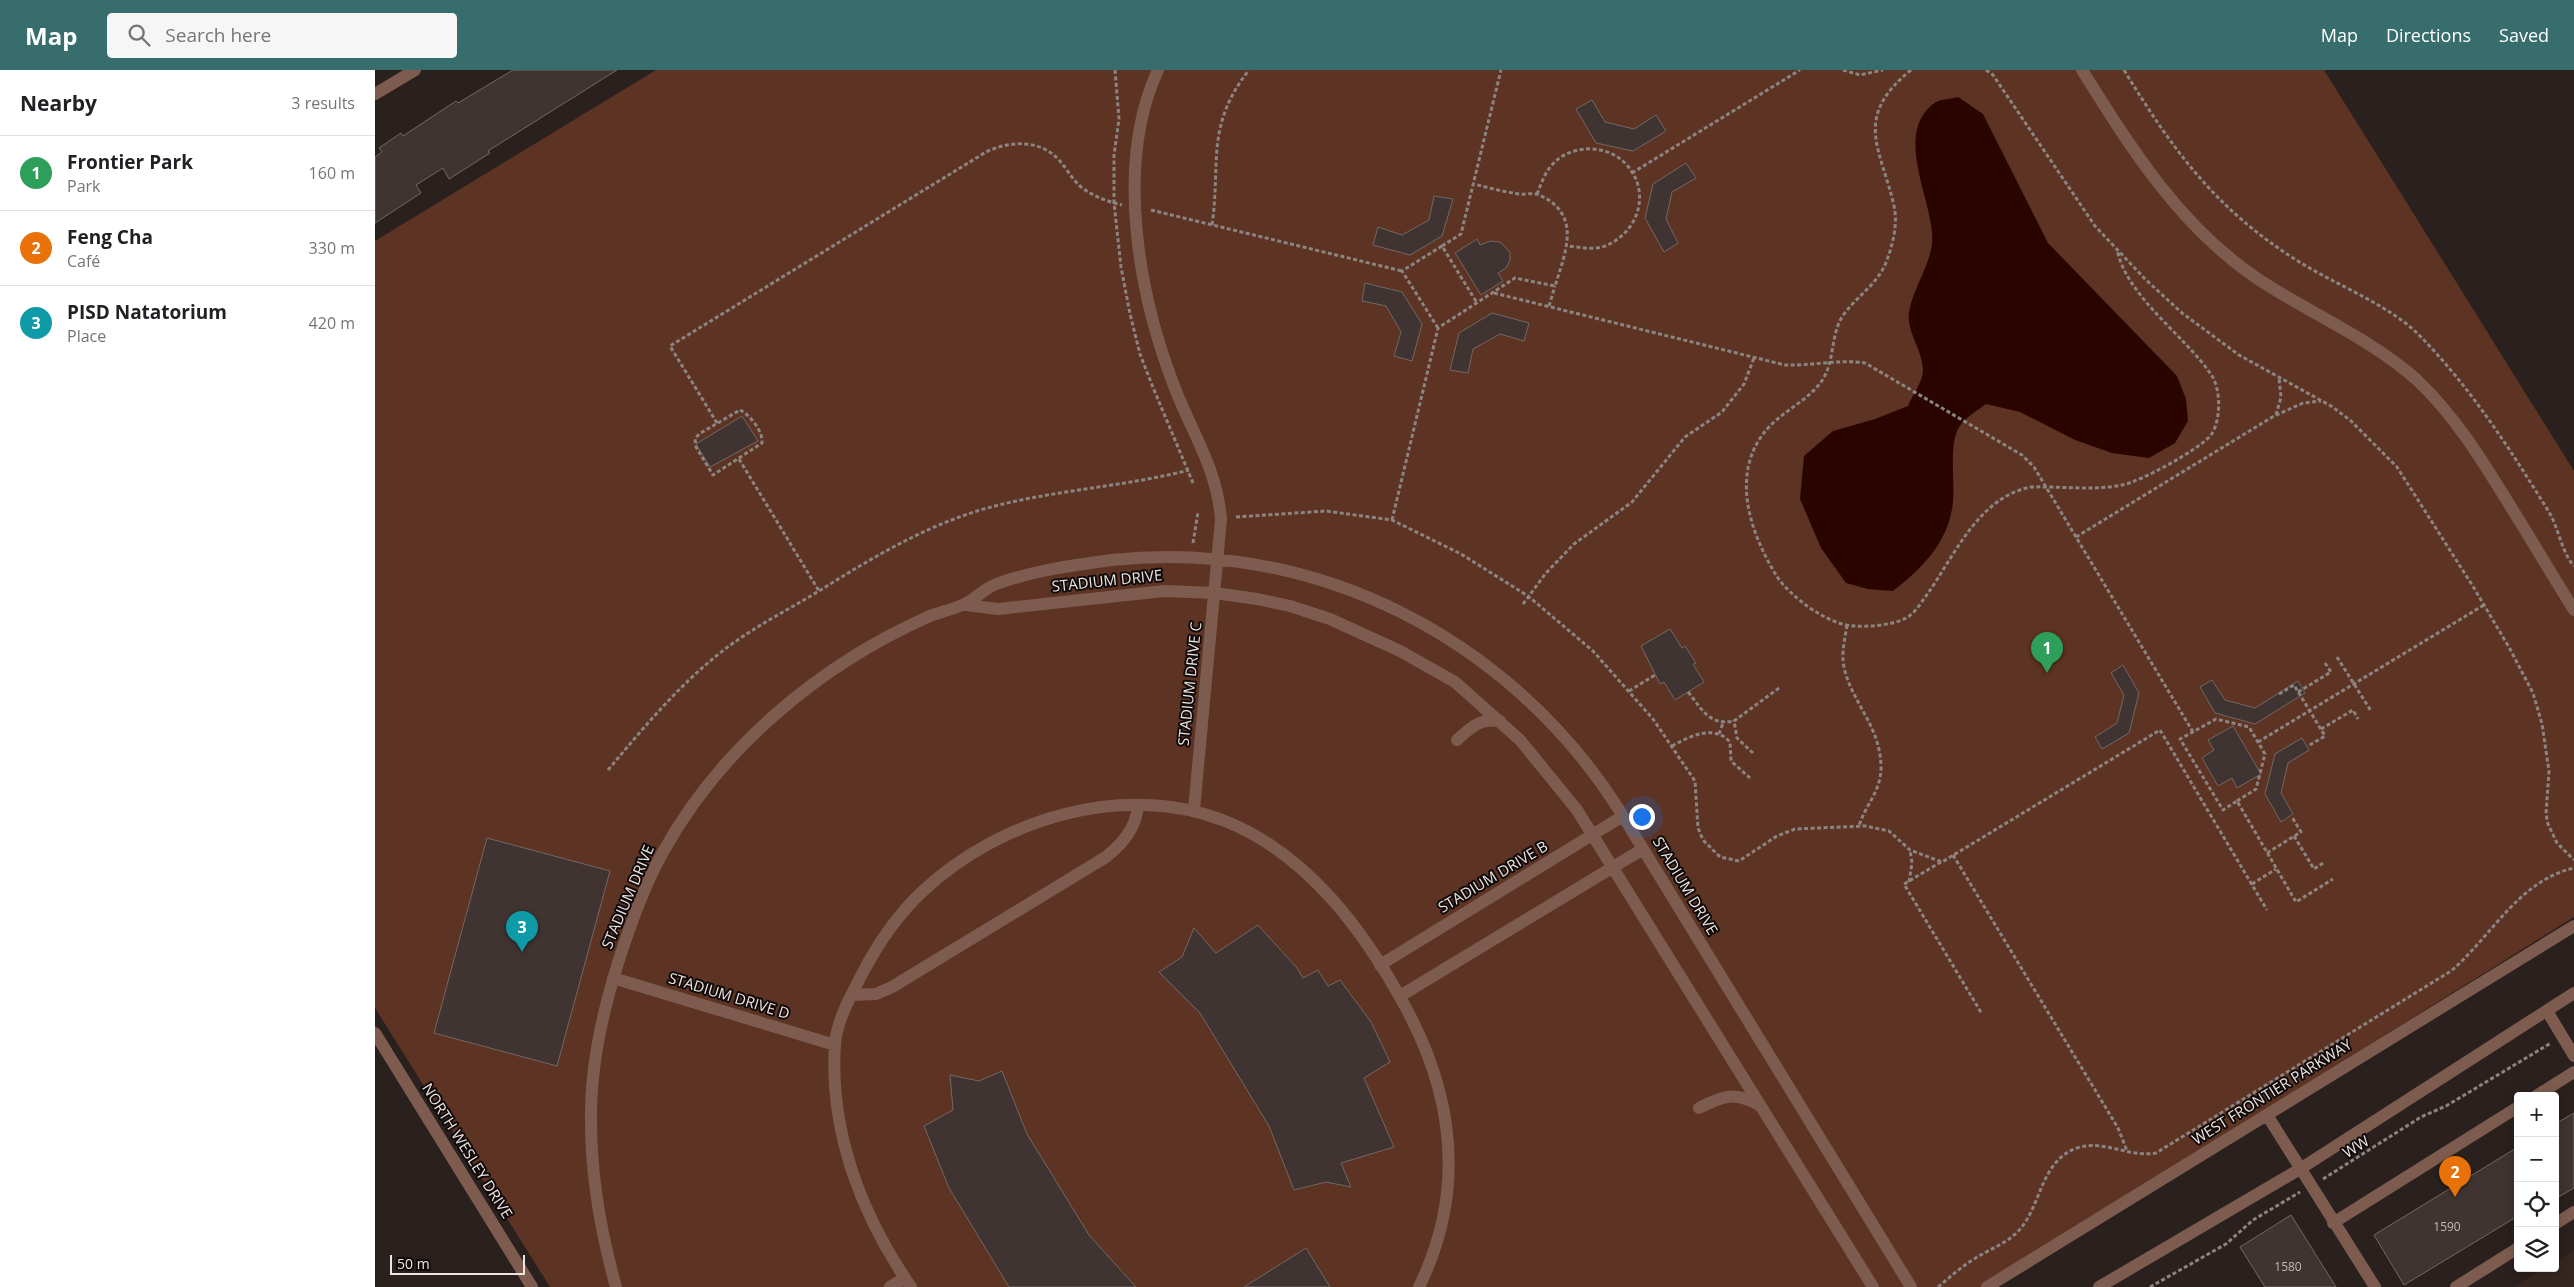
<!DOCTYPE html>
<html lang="en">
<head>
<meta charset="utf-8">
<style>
	:root { --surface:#fff; --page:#f6f6f6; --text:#202124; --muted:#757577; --line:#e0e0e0; --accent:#376e6d }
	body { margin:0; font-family:"Open Sans",sans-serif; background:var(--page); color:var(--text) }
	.controls { position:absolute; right:15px; bottom:15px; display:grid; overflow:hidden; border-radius:5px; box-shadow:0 2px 12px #0003 }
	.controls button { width:45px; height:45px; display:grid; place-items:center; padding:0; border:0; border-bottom:1px solid var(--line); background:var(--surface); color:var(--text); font:25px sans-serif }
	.scale { position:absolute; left:15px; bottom:12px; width:135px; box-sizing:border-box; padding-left:5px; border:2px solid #ece5e2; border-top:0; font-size:14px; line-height:18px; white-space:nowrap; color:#ece5e2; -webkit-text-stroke:4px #100b0a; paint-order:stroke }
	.you { position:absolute; left:1266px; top:746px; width:18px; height:18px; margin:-12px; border:4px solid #fff; border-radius:50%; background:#1a73e8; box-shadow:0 0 0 8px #1a73e833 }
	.badge { display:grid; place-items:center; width:32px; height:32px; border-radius:50%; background:var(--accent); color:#fff; font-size:16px; font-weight:700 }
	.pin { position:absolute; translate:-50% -41px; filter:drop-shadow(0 1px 2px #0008) }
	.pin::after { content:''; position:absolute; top:26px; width:18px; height:15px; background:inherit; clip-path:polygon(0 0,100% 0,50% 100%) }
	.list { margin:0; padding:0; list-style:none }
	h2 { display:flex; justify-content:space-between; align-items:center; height:65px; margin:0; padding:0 20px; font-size:21px }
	h2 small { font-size:16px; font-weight:400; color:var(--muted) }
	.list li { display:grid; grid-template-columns:32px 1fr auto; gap:15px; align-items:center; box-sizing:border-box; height:75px; padding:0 20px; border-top:1px solid var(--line) }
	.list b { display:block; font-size:19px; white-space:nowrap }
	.list p { margin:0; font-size:16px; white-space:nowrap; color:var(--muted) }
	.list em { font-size:16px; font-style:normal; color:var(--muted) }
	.icon { flex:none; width:28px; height:28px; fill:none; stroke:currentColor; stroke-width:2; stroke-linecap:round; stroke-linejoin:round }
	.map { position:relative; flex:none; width:2199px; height:1217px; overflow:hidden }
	header { display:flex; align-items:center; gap:30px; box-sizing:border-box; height:70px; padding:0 25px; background:var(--accent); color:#fff }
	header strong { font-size:24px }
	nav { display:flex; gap:28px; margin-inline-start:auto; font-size:18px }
	.search { width:350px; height:45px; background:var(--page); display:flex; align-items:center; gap:12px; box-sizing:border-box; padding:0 18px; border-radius:5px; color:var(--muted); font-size:19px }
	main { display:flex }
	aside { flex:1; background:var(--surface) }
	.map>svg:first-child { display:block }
</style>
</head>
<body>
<header>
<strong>Map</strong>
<div class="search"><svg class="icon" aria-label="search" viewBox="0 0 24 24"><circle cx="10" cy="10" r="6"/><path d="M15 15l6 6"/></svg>Search here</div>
<nav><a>Map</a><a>Directions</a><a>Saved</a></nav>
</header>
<main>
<aside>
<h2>Nearby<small>3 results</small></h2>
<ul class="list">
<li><span class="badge" style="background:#2e9e5b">1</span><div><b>Frontier Park</b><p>Park</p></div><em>160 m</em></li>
<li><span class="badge" style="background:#e8710a">2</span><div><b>Feng Cha</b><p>Café</p></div><em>330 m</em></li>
<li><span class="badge" style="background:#0f9aa8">3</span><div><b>PISD Natatorium</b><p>Place</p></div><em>420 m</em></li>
</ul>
</aside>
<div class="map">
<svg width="2199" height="1217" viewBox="0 0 2199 1217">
	<rect width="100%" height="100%" fill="#2a201d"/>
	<path fill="#362620" d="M2199 1180V1217H2139L2170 1198H2180V1192Z"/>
	<path fill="#5d3323" d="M281 0H1949L2199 401V847L1606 1217H175L0 938V171Z"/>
	<path fill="#2a0500" d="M1583 27 1608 44 1673 173 1802 306 1811 329 1813 351 1800 373 1774 388 1737 383 1700 370 1645 342 1611 334C1603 340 1593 346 1587 353 1571 371 1582 415 1577 439 1571 475 1545 500 1518 521L1493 519 1471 513 1446 478 1425 429 1429 386 1458 361 1500 349 1533 336C1537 326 1548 311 1548 301 1548 280 1531 262 1534 242 1539 214 1560 190 1557 162 1554 124 1519 60 1561 32 1566 29 1576 29 1583 27Z"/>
	<path fill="#3f3431" stroke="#746864" d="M138 0H242L113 81 115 83 74 109 68 98 41 115 46 123 0 153V87L7 82 4 78 26 63 28 66 81 31 83 33Z
		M1217 30 1230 52 1259 59 1281 45 1291 61 1258 81 1221 73 1201 39Z
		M1311 93 1321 108 1297 122 1291 149 1303 173 1289 182 1270 148 1278 114Z
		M1059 126 1078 129 1067 166 1035 185 998 175 1003 157 1027 165 1054 150Z
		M1102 169 1105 175 1116 171 1125 172 1135 182V190L1131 198 1123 203 1128 211 1106 225 1080 183Z
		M990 213 1027 222 1047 254 1037 291 1019 286 1026 262 1011 236 987 231Z
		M1117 243 1154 253 1149 271 1125 264 1098 279 1093 303 1075 300 1084 263Z
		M367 346 383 371 335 397 321 374Z
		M1295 559 1307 578 1310 576 1321 593 1318 594 1329 612 1300 630 1289 612 1285 614 1266 576Z
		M1748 595 1764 623 1754 663 1727 679 1720 667 1742 653 1749 625 1736 603Z
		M1837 610 1850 630 1880 638 1923 611 1930 623 1880 654 1840 643 1825 617Z
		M1858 656 1886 704 1862 718 1857 708 1843 716 1827 688 1839 680 1833 670Z
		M1927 668 1934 680 1913 693 1906 723 1918 744 1906 752 1890 724 1900 684Z
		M112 768 235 801 182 996 59 963Z
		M883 855 922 898 928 908 943 900 953 916 965 910 996 952 1015 992 989 1008 1019 1077 966 1093 976 1117 951 1112 919 1120 894 1056 825 943 784 902 807 887 819 858 841 883Z
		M627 1001 652 1064 714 1165 761 1217H634L574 1118 549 1056 578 1040 575 1005 604 1011Z
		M2199 1043V1118L2180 1129V1054Z
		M2143 1077V1146L2029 1215 1999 1165Z
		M1916 1145 1961 1217H1890L1865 1177Z
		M931 1178 955 1217H869Z"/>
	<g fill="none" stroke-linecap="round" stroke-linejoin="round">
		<path stroke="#8c8481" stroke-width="3" stroke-dasharray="4 2.5" stroke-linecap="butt" d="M740 0 744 49 739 85V133L746 197 755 244 765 284 777 315 818 413
			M1468 0 1485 5 1508 0
			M1536 0C1477 48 1506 78 1519 136 1523 154 1518 173 1512 190 1503 215 1481 226 1467 247 1455 267 1460 293 1446 312 1433 330 1410 340 1394 357 1354 400 1374 461 1401 505 1414 526 1454 556 1480 556 1493 557 1517 555 1529 549 1539 545 1545 534 1551 526 1579 487 1603 427 1656 417 1686 416 1718 421 1747 415 1765 412 1825 379 1836 365 1846 351 1846 320 1837 306 1811 266 1751 227 1742 179
			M1611 0 1618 5 1720 156 1770 209 1807 243 1864 285 1956 336 1975 350 2022 397 2099 518 2135 579 2158 623 2167 654 2174 701 2171 744 2173 754 2182 773 2199 790
			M1749 0C1799 82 1842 141 1926 193 1960 214 2013 235 2042 263 2094 315 2135 379 2174 442 2184 459 2186 481 2199 496
			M1257 103 1425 0
			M1162 124C1166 115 1169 104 1176 96 1194 74 1231 73 1251 94 1278 123 1262 166 1227 177 1217 180 1203 177 1193 176
			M776 140 1027 201
			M837 155C846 93 830 56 874 0
			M1067 176 1086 164 1126 0
			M1119 223 1410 295C1436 296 1465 289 1490 293L1647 385 1659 397 1818 662
			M1174 236 1180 216
			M1063 258 1027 201 1067 176 1102 233
			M365 340C375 345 388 361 387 373L338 405 321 377 320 369 324 364Z
			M1901 345 1906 327 1904 308
			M342 353 295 276 611 82C634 71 664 69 683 89 691 97 696 108 705 116 717 126 731 131 747 135
			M364 389 444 521
			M861 447 951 441 1017 450 1086 484 1153 526 1218 581 1278 649 1320 711 1323 758 1328 770 1345 787 1364 791 1402 766 1420 759 1490 756 1514 761 1535 780 1567 792 1785 660 1892 840
			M1017 450 1063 258 1140 208 1180 216C1191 181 1207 144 1164 125 1158 122 1150 125 1144 124 1129 122 1114 118 1099 114
			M1701 467 1899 346 1928 333 1946 331
			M818 473 823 442
			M1148 534 1171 503 1199 474 1257 432 1310 367 1347 342 1369 314 1379 288
			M1472 555C1470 569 1466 583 1469 597 1476 632 1507 657 1506 700 1505 722 1490 736 1484 756
			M1962 587 1996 641
			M1254 621 1280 605
			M1313 622C1327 639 1334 656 1359 651
			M1923 622 1956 602 1950 593
			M1904 624 1919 615 1950 666 1933 676
			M1946 659 1978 640 1983 649
			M1344 664 1348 653
			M1883 672 2109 535
			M1297 676C1315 666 1339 654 1355 672L1356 691 1375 708
			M1378 683 1362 668 1359 651 1404 618
			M233 700C270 656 307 611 354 576 383 555 414 539 444 521 495 489 545 459 602 441 672 420 744 418 814 400
			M1862 731 1881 719 1890 684 1874 657 1841 649 1805 669 1848 740 1862 731 1921 832 1958 809
			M1919 766 1939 799 1948 793
			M1892 783 1926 762 1917 747
			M1578 785 1743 1058 1752 1081
			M1566 792 1529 814 1607 944
			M1534 812 1537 793 1535 780
			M1877 814 1901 799
			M1948 1109 2046 1047 2071 1036 2176 973
			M1563 1217C1575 1207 1586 1197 1599 1189 1616 1178 1637 1172 1649 1154 1667 1128 1668 1090 1702 1078 1729 1069 1754 1088 1781 1083L2076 901C2117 866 2143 811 2199 798
			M1775 1217 1851 1174 1878 1150 1925 1122"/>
		<path stroke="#7d5c4f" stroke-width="12" d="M783 0C739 95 764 227 801 321 819 366 842 400 846 449L819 740
			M1707 0C1756 78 1803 154 1880 207 1933 243 1994 267 2042 310 2080 346 2107 390 2134 434 2156 469 2177 505 2199 540
			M0 24 40 0
			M591 535 623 539 789 521 840 523 882 529 915 536 955 549 1025 581 1080 612 1145 670 1202 740 1498 1217
			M1082 670C1096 657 1105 648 1125 651
			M1005 895 1248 746
			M238 908 460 975
			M477 925 501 924 517 917 731 787C748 773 761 758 763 736
			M1025 926 1268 779
			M2172 941 2199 986
			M0 963 157 1217
			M2161 1026 2199 1002
			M1324 1038C1348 1026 1359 1021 1384 1035
			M1892 1045 2000 1217
			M1958 1153 2143 1037
			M2180 1154 2199 1142
			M241 1217C226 1163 216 1107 216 1051 215 997 227 944 243 893 255 855 269 816 288 782 346 677 446 594 555 546 565 542 575 540 585 536 598 532 607 520 619 515 655 501 699 495 737 490 940 468 1134 568 1243 738L1536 1217
			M515 1217 530 1208
			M536 1217C487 1146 454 1062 460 974 462 951 475 927 486 906 502 875 522 845 548 821 625 749 749 711 850 751 933 784 990 862 1031 938 1080 1029 1090 1123 1044 1217
			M1612 1217 2199 856
			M1724 1217 1925 1099 2199 923
			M2081 1217 2143 1178"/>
	</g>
	<g text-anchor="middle" stroke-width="4" stroke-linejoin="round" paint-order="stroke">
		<g font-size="12" fill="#c1b9b6">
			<text x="2072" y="1161">1590</text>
			<text x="1913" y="1201">1580</text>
		</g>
		<g font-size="15" fill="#ece5e2" stroke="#100b0a">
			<text transform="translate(732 511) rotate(-6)" y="5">STADIUM DRIVE</text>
			<text transform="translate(815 614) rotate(-84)" y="5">STADIUM DRIVE C</text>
			<text transform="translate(1118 807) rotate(-31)" y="5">STADIUM DRIVE B</text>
			<text transform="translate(1310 816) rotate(59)" y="5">STADIUM DRIVE</text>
			<text transform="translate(253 827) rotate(-67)" y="5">STADIUM DRIVE</text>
			<text transform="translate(354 926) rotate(17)" y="5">STADIUM DRIVE D</text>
			<text transform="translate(1897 1022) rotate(-32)" y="5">WEST FRONTIER PARKWAY</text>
			<text transform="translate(1981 1077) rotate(-32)" y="5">WW</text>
			<text transform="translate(92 1081) rotate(58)" y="5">NORTH WESLEY DRIVE</text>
		</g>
	</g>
</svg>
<div class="controls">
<button>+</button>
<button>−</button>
<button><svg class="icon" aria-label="locate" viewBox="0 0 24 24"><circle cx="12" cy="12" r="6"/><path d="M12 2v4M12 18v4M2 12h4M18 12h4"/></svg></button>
<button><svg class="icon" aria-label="layers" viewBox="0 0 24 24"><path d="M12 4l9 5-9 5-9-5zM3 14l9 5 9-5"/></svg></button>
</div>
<div class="scale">50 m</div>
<div class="you"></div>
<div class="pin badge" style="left:1672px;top:603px;background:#2e9e5b">1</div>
<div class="pin badge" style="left:2080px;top:1127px;background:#e8710a">2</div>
<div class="pin badge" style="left:147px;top:882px;background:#0f9aa8">3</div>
</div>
</main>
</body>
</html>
